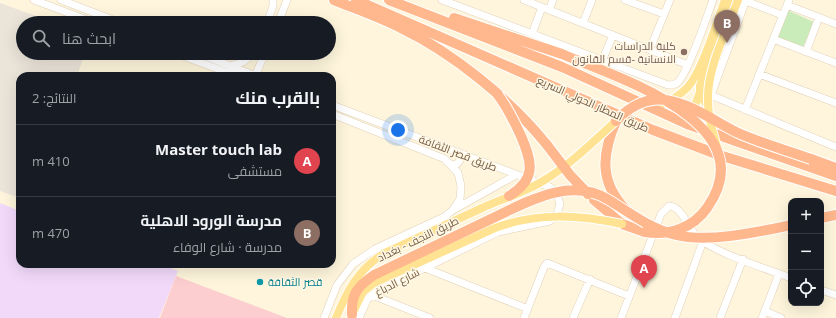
<!DOCTYPE html>
<html lang="ar">
<head>
<meta charset="utf-8">
<style>
	:root { --surface:#171b24; --page:#20242c; --text:#f1f3f6; --muted:#9ea1a6; --line:#363941; --accent:#b45309 }
	body { margin:0; font-family:"Open Sans",Cairo,sans-serif; background:var(--page); color:var(--text); direction:rtl }
	.controls { position:absolute; right:12px; bottom:12px; display:grid; overflow:hidden; border-radius:8px; box-shadow:0 4px 16px #0002 }
	.controls button { width:36px; height:36px; display:grid; place-items:center; padding:0; border:0; border-bottom:1px solid var(--line); background:var(--surface); color:var(--text); font:20px sans-serif }
	.you { position:absolute; left:398px; top:130px; width:14px; height:14px; margin:-10px; border:3px solid #fff; border-radius:50%; background:#1a73e8; box-shadow:0 0 0 6px #1a73e833 }
	.badge { display:grid; place-items:center; width:26px; height:26px; border-radius:50%; background:var(--accent); color:#fff; font-size:13px; font-weight:700 }
	.pin { position:absolute; translate:-50% -33px; filter:drop-shadow(0 1px 2px #0008) }
	.pin::after { content:''; position:absolute; top:21px; width:14px; height:12px; background:inherit; clip-path:polygon(0 0,100% 0,50% 100%) }
	.list { margin:0; padding:0; list-style:none }
	h2 { display:flex; justify-content:space-between; align-items:center; height:52px; margin:0; padding:0 16px; font-size:17px }
	h2 small { font-size:13px; font-weight:400; color:var(--muted) }
	.list li { display:grid; grid-template-columns:26px 1fr auto; gap:12px; align-items:center; box-sizing:border-box; height:72px; padding:0 16px; border-top:1px solid var(--line) }
	.list b { display:block; font-size:15px; white-space:nowrap }
	.list p { margin:0; font-size:13px; white-space:nowrap; color:var(--muted) }
	.list em { font-size:13px; font-style:normal; color:var(--muted) }
	.icon { flex:none; width:22px; height:22px; fill:none; stroke:currentColor; stroke-width:2; stroke-linecap:round; stroke-linejoin:round }
	.map { position:relative; flex:none; width:836px; height:318px; overflow:hidden; direction:ltr }
	.search { position:absolute; background:var(--surface); box-shadow:0 4px 16px #0002; left:16px; top:16px; width:320px; height:44px; display:flex; align-items:center; gap:10px; box-sizing:border-box; padding:0 14px; border-radius:22px; color:var(--muted); font-size:15px }
	.panel { position:absolute; background:var(--surface); box-shadow:0 4px 16px #0002; left:16px; top:72px; width:320px; height:196px; border-radius:12px; direction:rtl }
	.map>svg:first-child { display:block }
</style>
</head>
<body>
<div class="map">
<svg width="836" height="318" viewBox="0 0 836 318">
	<rect width="100%" height="100%" fill="#fef5dc"/>
	<path fill="#ebe4d9" d="M0 3 55 23H23V53H85L77 76H20V198L0 191Z"/>
	<path fill="#f2d9fa" d="M0 203 20 211V264H160L178 271 159 318H0Z"/>
	<path fill="#fdcecf" d="M176 276 287 318H160Z"/>
	<path fill="#c9ecba" d="M787 10 814 22 802 49 775 38Z"/>
	<g fill="none" stroke-linecap="round" stroke-linejoin="round">
		<defs>
			<path id="minor" d="M34 0 95 23
				M61 0 121 23
				M442 0 668 85C671 85 674 85 677 83 688 74 707 16 713 0
				M524 0 688 65
				M625 0 664 14
				M746 0 712 92 713 96 836 147
				M746 1 782 15
				M787 5 836 24
				M549 10 553 0
				M267 23 273 6V0
				M278 23 287 0
				M583 23 592 0
				M532 34 542 7
				M773 39 836 63
				M650 49 670 0
				M806 52 819 17
				M175 53 237 76
				M197 53 256 76
				M602 61 613 35
				M230 66 243 62 254 53
				M759 74 836 103
				M255 76 265 53
				M332 105 550 187 557 194 560 204 557 214 550 221 498 232 376 292 367 300 359 318
				M745 110 789 0
				M452 165 457 164 460 160V153
				M455 209 516 175
				M425 268 528 309
				M821 290 836 295
				M372 295 430 318
				M765 311 781 318
				M324 318 337 285 353 264 375 249 444 217 453 210 460 199 461 186 458 173 445 159 332 114
				M524 318 544 267 547 263 629 296
				M573 318 590 279
				M621 318 661 214 669 206C682 206 688 228 697 237 715 253 767 269 791 278
				M675 318 703 241
				M720 318 743 259
				M762 318 779 274"/>
			<path id="major" d="M652 108C665 104 678 97 687 88 702 72 717 22 725 0
				M709 110 700 92V86L733 0
				M688 111 694 108 700 92
				M354 310 363 292 374 283 495 228
				M336 318C347 291 358 270 383 254L482 208"/>
			<path id="highway" d="M334 0C356 9 379 17 401 28 453 53 511 100 547 145
				M356 0 653 130 719 155 836 191
				M389 0 562 67 687 124 836 176
				M454 18 562 54
				M616 121C602 154 599 181 625 209
				M811 159 836 168
				M594 200 622 224 645 232
				M821 218 836 215
				M352 315C351 294 357 287 374 275L491 219"/>
		</defs>
		<use href="#minor" stroke="#e2d1b8" stroke-width="8"/>
		<use href="#major" stroke="#fff" stroke-width="10"/>
		<use href="#highway" stroke="#fff" stroke-width="12"/>
		<use href="#minor" stroke="#fff" stroke-width="7"/>
		<use href="#major" stroke="#ffe392" stroke-width="8"/>
		<use href="#highway" stroke="#ffb88d" stroke-width="10"/>
		<defs>
			<path id="major-bridge" d="M717 147C712 130 707 113 708 95 709 64 728 28 738 0
				M482 208C502 199 525 192 543 181 571 164 593 142 616 121
				M495 228C538 212 578 215 622 224"/>
			<path id="highway-bridge" d="M562 54C616 77 767 123 707 208 693 228 669 236 645 232
				M498 95C508 108 514 121 521 136 532 162 537 179 509 196
				M616 121C657 77 695 111 736 132 760 143 786 150 811 159
				M547 145 570 175 588 194
				M491 219C527 202 570 176 609 200 631 214 651 229 676 235 709 243 758 232 791 225"/>
		</defs>
		<use href="#major-bridge" stroke="#fff" stroke-width="10" stroke-linecap="butt"/>
		<use href="#highway-bridge" stroke="#fff" stroke-width="12" stroke-linecap="butt"/>
		<use href="#major-bridge" stroke="#ffe392" stroke-width="8"/>
		<use href="#highway-bridge" stroke="#ffb88d" stroke-width="10"/>
	</g>
	<circle fill="#8d6e63" stroke="#fff8e4" stroke-width="1.5" cx="684" cy="52" r="4"/>
	<circle fill="#0f9aa8" stroke="#fff8e4" stroke-width="1.5" cx="260" cy="282" r="4"/>
	<g text-anchor="middle" stroke-width="3" stroke-linejoin="round" paint-order="stroke">
		<g font-size="11" fill="#785e54" stroke="#fff8e4" text-anchor="end">
			<text x="676" y="50">كلية الدراسات<tspan x="676" dy="13">الانسانية -قسم القانون</tspan></text>
		</g>
		<g font-size="11" fill="#755b43" stroke="#fff8e4">
			<text transform="translate(593 104) rotate(24)" y="4">طريق المطار الحولي السريع</text>
			<text transform="translate(458 153) rotate(21)" y="4">طريق قصر الثقافة</text>
			<text transform="translate(418 239) rotate(-26)" y="4">طريق النجف - بغداد</text>
			<text transform="translate(397 282) rotate(-27)" y="4">شارع الدباغ</text>
		</g>
		<g font-size="11" fill="#0d838f" stroke="#fff8e4" text-anchor="start">
			<text x="268" y="286">قصر الثقافة</text>
		</g>
	</g>
</svg>
<div class="controls">
<button>+</button>
<button>−</button>
<button><svg class="icon" aria-label="locate" viewBox="0 0 24 24"><circle cx="12" cy="12" r="6"/><path d="M12 2v4M12 18v4M2 12h4M18 12h4"/></svg></button>
</div>
<div class="you"></div>
<div class="pin badge" style="left:644px;top:288px;background:#e0444e">A</div>
<div class="pin badge" style="left:727px;top:43px;background:#8d6e63">B</div>
<div class="search"><svg class="icon" aria-label="search" viewBox="0 0 24 24"><circle cx="10" cy="10" r="6"/><path d="M15 15l6 6"/></svg>ابحث هنا</div>
<section class="panel">
<h2>بالقرب منك<small>النتائج: 2</small></h2>
<ul class="list">
<li><span class="badge" style="background:#e0444e">A</span><div><b>Master touch lab</b><p>مستشفى</p></div><em>410 m</em></li>
<li><span class="badge" style="background:#8d6e63">B</span><div><b>مدرسة الورود الاهلية</b><p>مدرسة · شارع الوفاء</p></div><em>470 m</em></li>
</ul>
</section>
</div>
</body>
</html>
